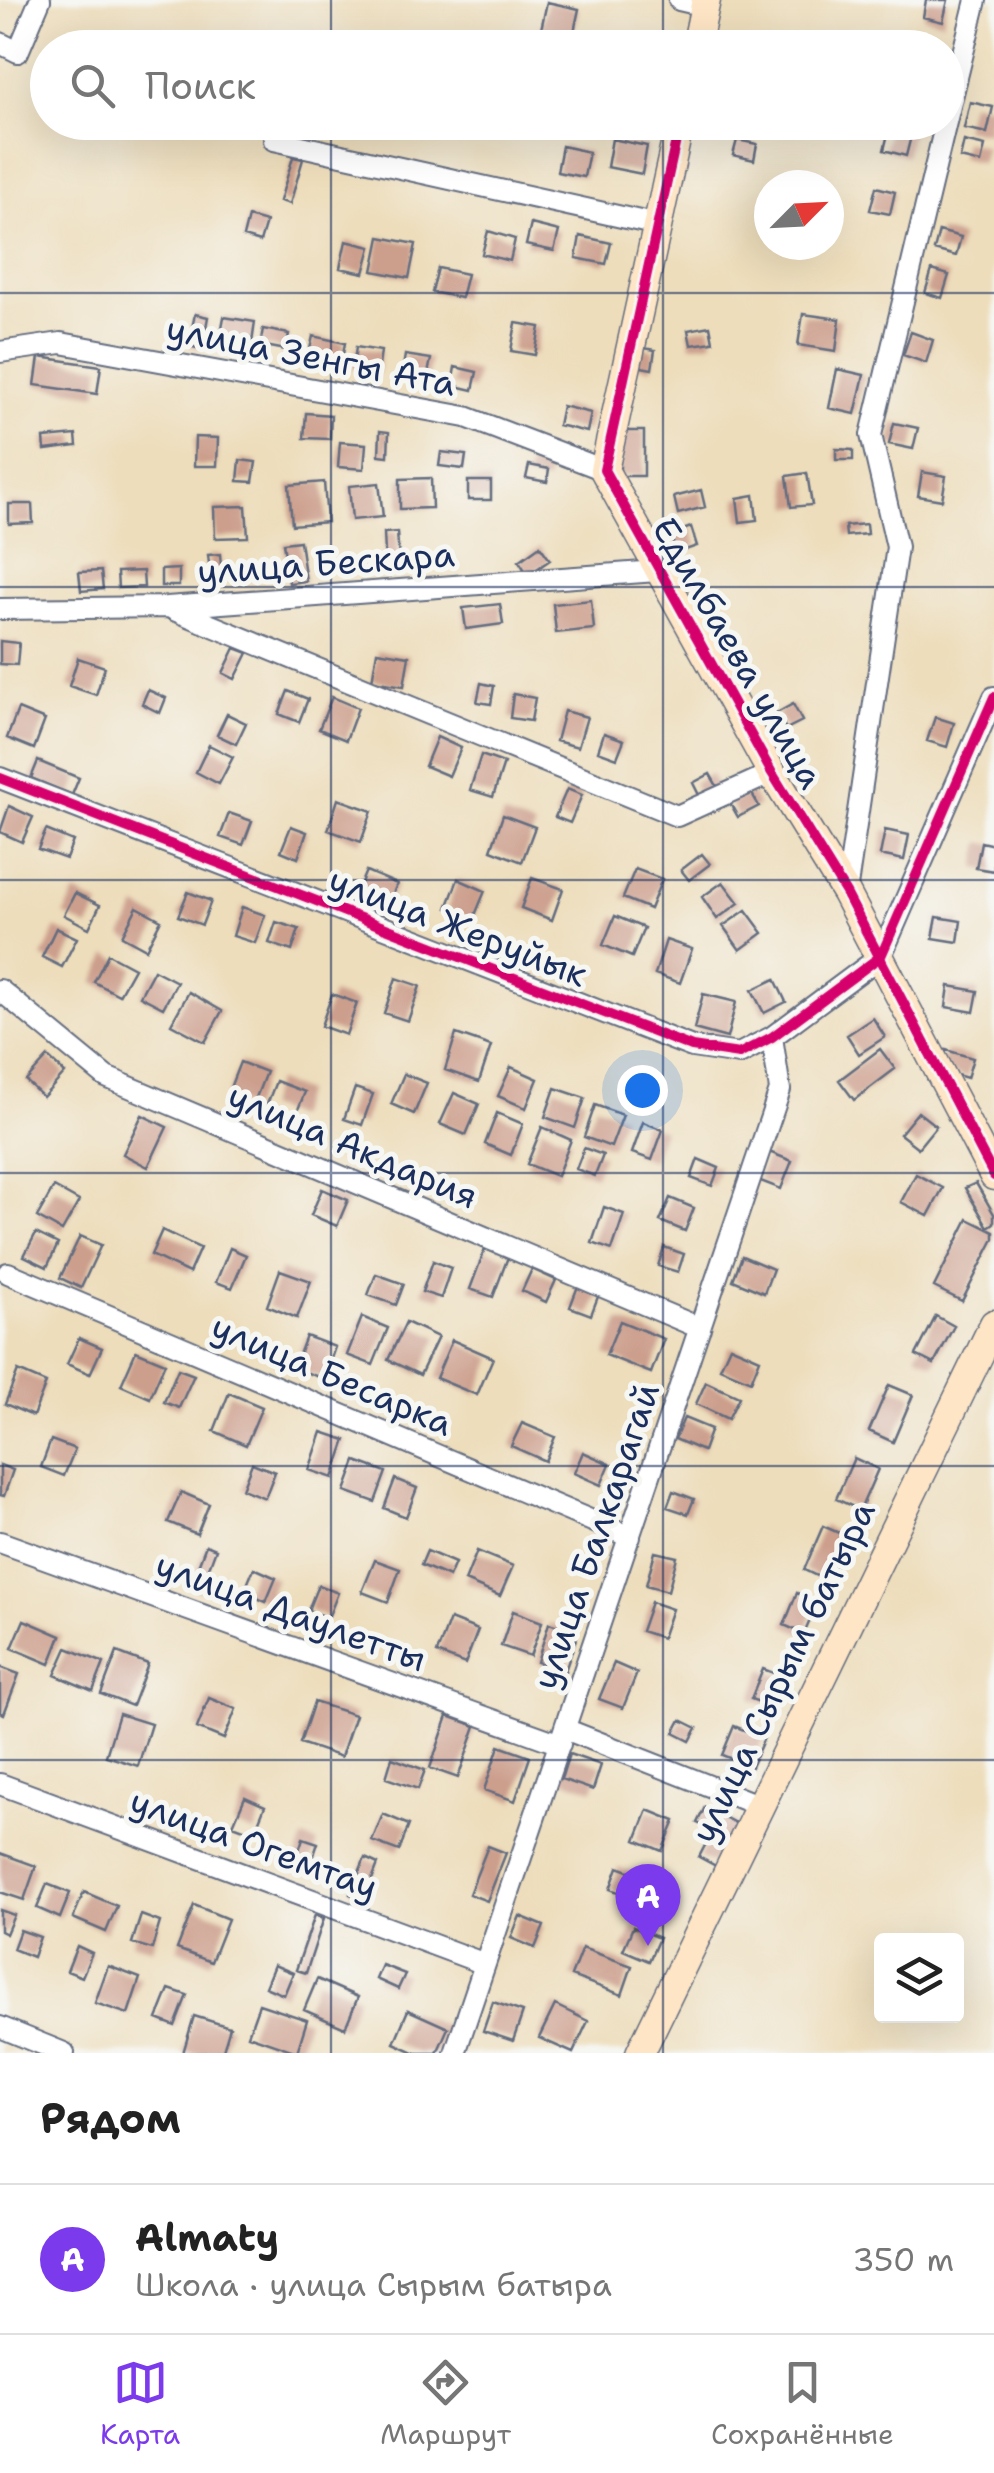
<!DOCTYPE html>
<html lang="ru">
<head>
<meta charset="utf-8">
<style>
	:root { --surface:#fff; --page:#f6f6f6; --text:#222; --muted:#767676; --line:#e0e0e0; --accent:#7c3aed }
	body { margin:0; font-family:"Shantell Sans",sans-serif; background:var(--page); color:var(--text) }
	.controls { position:absolute; right:30px; bottom:30px; display:grid; overflow:hidden; border-radius:10px; box-shadow:0 10px 40px #0002 }
	.controls button { width:90px; height:90px; display:grid; place-items:center; padding:0; border:0; border-bottom:2px solid var(--line); background:var(--surface); color:var(--text); font:50px sans-serif }
	.compass { position:absolute; left:754px; top:170px; width:90px; height:90px; border-radius:50%; background:var(--surface); box-shadow:0 10px 40px #0002; rotate:66deg }
	.you { position:absolute; left:642px; top:1090px; width:35px; height:35px; margin:-25px; border:8px solid #fff; border-radius:50%; background:#1a73e8; box-shadow:0 0 0 15px #1a73e833 }
	.badge { display:grid; place-items:center; width:65px; height:65px; border-radius:50%; background:var(--accent); color:#fff; font-size:32px; font-weight:700 }
	.pin { position:absolute; translate:-50% -82px; filter:drop-shadow(0 2px 5px #0008) }
	.pin::after { content:''; position:absolute; top:52px; width:35px; height:30px; background:inherit; clip-path:polygon(0 0,100% 0,50% 100%) }
	.list { margin:0; padding:0; list-style:none }
	h2 { display:flex; justify-content:space-between; align-items:center; height:130px; margin:0; padding:0 40px; font-size:42px }
	h2 small { font-size:32px; font-weight:400; color:var(--muted) }
	.list li { display:grid; grid-template-columns:65px 1fr auto; gap:30px; align-items:center; box-sizing:border-box; height:150px; padding:0 40px; border-top:2px solid var(--line) }
	.list b { display:block; font-size:38px; white-space:nowrap }
	.list p { margin:0; font-size:32px; white-space:nowrap; color:var(--muted) }
	.list em { font-size:32px; font-style:normal; color:var(--muted) }
	.icon { flex:none; width:55px; height:55px; fill:none; stroke:currentColor; stroke-width:2; stroke-linecap:round; stroke-linejoin:round }
	.map { position:relative; flex:none; width:994px; height:2053px; overflow:hidden }
	.search { position:absolute; background:var(--surface); box-shadow:0 10px 40px #0002; left:30px; right:30px; top:30px; height:110px; display:flex; align-items:center; gap:25px; box-sizing:border-box; padding:0 35px; border-radius:55px; color:var(--muted); font-size:38px }
	.sheet { height:280px; background:var(--surface) }
	nav { display:flex; justify-content:space-around; align-items:center; box-sizing:border-box; height:140px; border-top:2px solid var(--line); background:var(--surface); font-size:28px; color:var(--muted) }
	nav a { display:grid; justify-items:center; gap:5px }
	nav .on { color:var(--accent) }
	.map>svg:first-child { display:block }
</style>
</head>
<body>
<div class="map">
<svg width="994" height="2053" viewBox="0 0 994 2053">
	<rect width="100%" height="100%" fill="#f6f6f2"/>
	<filter id="ink" filterUnits="userSpaceOnUse"><feTurbulence type="fractalNoise" baseFrequency=".01" numOctaves="2"/><feDisplacementMap in="SourceGraphic" scale="20" xChannelSelector="R" yChannelSelector="G"/><feConvolveMatrix kernelMatrix="1 2 1 2 8 2 1 2 1" color-interpolation-filters="sRGB"/></filter>
	<filter id="wash" filterUnits="userSpaceOnUse"><feTurbulence type="fractalNoise" baseFrequency=".0048" numOctaves="4" result="noise"/><feDisplacementMap in="SourceGraphic" scale="40" xChannelSelector="R" yChannelSelector="G"/><feGaussianBlur stdDeviation="2.25" result="paint"/><feColorMatrix in="noise" values="0 0 0 0 0 0 0 0 0 0 0 0 0 0 0 0 0 1.4 0 .05"/><feComposite in="paint" operator="in"/></filter>
	<g filter="url(#wash)">
		<rect width="100%" height="100%" fill="#edddbb"/>
		<g id="blocks">
			<path fill="#cc9e8c" d="M926 0H948L943 22 923 17Z
				M547 2 579 9 572 41 540 34Z
				M970 102 993 107 987 133 964 128Z
				M618 122H646L643 136 616 130Z
				M741 122H764L762 133 739 128Z
				M891 122 914 124 906 156 884 150Z
				M612 139 647 146 642 174 607 167Z
				M737 140 757 144 754 160 733 155Z
				M964 141 985 146 981 163 960 158Z
				M562 146 589 152 584 177 557 172Z
				M293 157 303 159 290 204 280 201Z
				M876 187 895 192 890 214 870 210Z
				M248 217 266 222 260 242 243 237Z
				M531 224 559 231 554 251 526 245Z
				M488 231 515 239 510 261 482 254Z
				M939 231 961 237 956 256 934 250Z
				M580 236 611 243 606 264 576 258Z
				M380 237 416 244 409 278 373 271Z
				M346 241 371 247 364 273 340 268Z
				M438 268 467 274 461 298 432 292Z
				M932 270 949 275 942 298 925 293Z
				M195 314 208 317 202 349 188 346Z
				M803 314 840 319 836 351 798 345Z
				M224 317 255 322 252 343 220 338Z
				M516 323 540 327 535 355 511 351Z
				M710 326 713 342 691 345 688 330Z
				M263 329 289 334 286 350 260 345Z
				M911 332 933 340 926 363 903 355Z
				M313 336 345 343 341 365 308 358Z
				M356 347 381 351 378 373 353 369Z
				M639 347 655 350 652 369 636 366Z
				M405 355 431 359 426 384 401 379Z
				M39 357 101 366 97 394 35 385Z
				M455 367 477 372 473 390 452 385Z
				M837 369 864 375 855 414 829 408Z
				M562 406 591 413 587 432 558 425Z
				M306 413 331 415 330 439 304 438Z
				M894 423 918 428 913 449 889 444Z
				M380 431 389 432 388 456 379 455Z
				M620 431H644V476H620Z
				M76 435 77 446 45 450 44 438Z
				M195 437 218 438 217 466H194Z
				M340 442 366 444 364 469 338 467Z
				M836 449 853 450V460H836Z
				M441 452 466 455 464 469 439 466Z
				M240 460 256 462 253 482 238 481Z
				M529 465 549 469 547 482 526 478Z
				M922 472 946 476 942 500 918 496Z
				M807 473 812 505 791 507 787 476Z
				M431 478 432 508 400 509V479Z
				M468 481H491V500H468Z
				M324 482 327 522 292 525 289 485Z
				M379 483 383 517 352 520 349 486Z
				M701 490 705 507 678 514 674 497Z
				M754 495 757 520 740 522 737 498Z
				M9 504H32L33 523 9 524Z
				M246 506 248 537 215 538 214 507Z
				M866 524 867 534 846 536 845 526Z
				M691 527 697 546 677 553 670 535Z
				M397 532 400 573 386 574 384 533Z
				M300 541 306 581 289 583 283 543Z
				M540 546 550 560 528 575 519 561Z
				M220 554 222 580 211 582 208 555Z
				M179 569V586H161V570Z
				M101 571 103 589 81 591 79 572Z
				M143 571 144 587 118 588 117 572Z
				M591 600 594 629 556 633 553 604Z
				M500 604 503 624 466 629 463 608Z
				M0 641 19 643 17 665 0 664Z
				M235 648 248 653 235 679 223 673Z
				M377 651 409 656 404 686 372 681Z
				M78 658 105 667 96 695 69 686Z
				M481 683 494 686 491 704 477 702Z
				M148 690 166 698 160 713 142 704Z
				M288 691 308 699 299 722 279 714Z
				M513 694 535 698 531 721 510 718Z
				M332 697 358 708 346 740 319 729Z
				M793 704 802 721 786 729 777 713Z
				M18 709 45 720 34 749 7 738Z
				M564 711 587 717 578 747 556 741Z
				M227 714 246 723 236 744 217 735Z
				M935 717 954 723 947 747 927 741Z
				M604 733 624 740 617 758 598 751Z
				M437 737 461 748 449 776 425 766Z
				M209 745 233 757 219 784 196 772Z
				M481 755 504 763 493 797 470 790Z
				M38 761 79 778 72 795 31 778Z
				M710 774 717 786 699 795 693 783Z
				M567 789 582 795 570 823 555 817Z
				M751 792 759 806 738 817 730 803Z
				M338 799 372 811 361 842 328 830Z
				M9 806 33 817 22 842 0 832Z
				M229 813 252 821 243 845 220 837Z
				M503 815 535 827 522 862 491 850Z
				M291 826 307 832 298 858 281 851Z
				M46 830 73 841 66 859 38 849Z
				M885 830 909 835 904 860 880 855Z
				M981 842 994 845V871L976 868Z
				M702 854 710 864 689 880 681 870Z
				M635 869 662 879 650 909 623 898Z
				M366 871 397 884 388 905 357 892Z
				M532 878 563 889 552 920 521 908Z
				M458 879 485 891 473 920 447 908Z
				M723 882 739 903 717 919 702 897Z
				M188 892 211 901 202 925 178 916Z
				M75 893 100 905 89 928 64 915Z
				M137 907 161 920 146 949 122 936Z
				M242 907 265 915 255 943 233 936Z
				M746 910 763 933 740 950 723 926Z
				M615 916 644 928 632 957 603 945Z
				M937 917 961 921 958 942 933 938Z
				M276 922 299 929 292 951 269 943Z
				M56 928 77 938 62 967 42 957Z
				M666 940 692 949 680 983 655 974Z
				M108 954 134 968 119 995 94 982Z
				M154 970 177 982 163 1008 140 996Z
				M396 978 420 986 408 1021 384 1013Z
				M775 979 786 1002 764 1013 752 990Z
				M949 986 978 991 974 1012 946 1007Z
				M189 992 222 1011 205 1042 171 1024Z
				M332 994 357 1003 346 1035 321 1026Z
				M703 994 736 1002 727 1038 694 1029Z
				M873 1018 885 1037 859 1054 847 1035Z
				M456 1034 491 1046 479 1082 445 1070Z
				M880 1049 895 1069 854 1100 839 1080Z
				M946 1050 973 1058 967 1078 940 1070Z
				M48 1057 65 1073 43 1097 26 1081Z
				M240 1062 266 1072 252 1108 226 1098Z
				M511 1067 538 1079 526 1108 498 1096Z
				M404 1074 427 1083 414 1114 391 1104Z
				M276 1081 305 1092 295 1117 266 1107Z
				M355 1088 373 1094 362 1125 344 1119Z
				M555 1088 585 1098 575 1128 545 1117Z
				M454 1093 479 1104 466 1135 440 1124Z
				M595 1105 623 1115 611 1147 584 1137Z
				M918 1112 936 1126 918 1148 900 1134Z
				M497 1113 523 1124 511 1155 485 1144Z
				M142 1115 167 1127 148 1167 123 1154Z
				M643 1122 663 1130 652 1160 632 1153Z
				M542 1127 571 1140 557 1176 527 1164Z
				M584 1148 603 1155 595 1176 576 1169Z
				M769 1152 792 1161 781 1189 758 1180Z
				M698 1159 719 1168 712 1186 691 1178Z
				M916 1174 943 1188 928 1216 901 1202Z
				M976 1183 994 1214V1223L988 1227 965 1188Z
				M54 1187 79 1201 62 1231 37 1217Z
				M322 1189 348 1200 337 1226 311 1215Z
				M670 1198 694 1208 685 1231 660 1221Z
				M604 1207 624 1214 612 1250 592 1243Z
				M968 1219 994 1232V1239L962 1301 934 1287Z
				M162 1230 200 1248 189 1273 151 1255Z
				M36 1233 58 1244 47 1267 24 1256Z
				M80 1236 101 1245 81 1288 60 1278Z
				M664 1247 684 1254 678 1272 658 1266Z
				M230 1248 246 1255 232 1288 216 1282Z
				M485 1249 508 1257 493 1297 470 1289Z
				M742 1256 773 1269 764 1293 733 1280Z
				M433 1261 451 1268 441 1298 422 1292Z
				M532 1269 556 1280 546 1302 522 1291Z
				M280 1270 311 1281 297 1318 267 1306Z
				M376 1274 404 1284 396 1305 368 1295Z
				M578 1286 599 1294 591 1315 570 1307Z
				M936 1316 954 1326 934 1364 916 1355Z
				M362 1317 388 1328 373 1365 347 1355Z
				M620 1321 664 1339 651 1373 606 1355Z
				M406 1322 438 1337 420 1375 388 1360Z
				M306 1336 335 1347 324 1379 294 1368Z
				M79 1338 102 1348 90 1374 67 1364Z
				M452 1340 493 1358 477 1395 436 1378Z
				M730 1346 760 1359 751 1381 720 1368Z
				M136 1351 165 1363 150 1398 121 1385Z
				M178 1369 194 1375 179 1408 164 1402Z
				M18 1371 46 1383 33 1416 5 1404Z
				M706 1382 739 1397 728 1419 696 1404Z
				M889 1385 913 1395 893 1442 869 1431Z
				M229 1393 262 1407 246 1445 214 1431Z
				M684 1418 711 1429 703 1451 675 1439Z
				M522 1423 555 1437 545 1461 511 1446Z
				M322 1432 346 1440 333 1478 309 1470Z
				M51 1440 75 1449 64 1476 41 1467Z
				M583 1452 610 1464 601 1485 574 1473Z
				M854 1458 878 1469 860 1510 836 1499Z
				M356 1461 386 1472 375 1502 345 1491Z
				M252 1463 275 1472 265 1498 242 1489Z
				M0 1465 13 1470 4 1496 0 1495Z
				M395 1479 417 1488 406 1517 384 1508Z
				M673 1491 694 1499 688 1514 667 1507Z
				M181 1492 209 1504 197 1534 168 1522Z
				M823 1526 848 1537 829 1582 804 1570Z
				M206 1545 216 1549 200 1592 190 1587Z
				M427 1551 455 1563 449 1577 421 1565Z
				M477 1551 513 1566 500 1596 465 1581Z
				M655 1552 677 1557 668 1591 646 1585Z
				M375 1560 400 1569 388 1602 362 1592Z
				M254 1568 276 1578 266 1602 244 1592Z
				M318 1585 338 1593 328 1618 308 1610Z
				M797 1593 818 1602 804 1634 784 1625Z
				M651 1602 672 1609 662 1638 641 1631Z
				M513 1611 542 1622 530 1656 501 1646Z
				M450 1619 478 1630 465 1664 437 1653Z
				M24 1620 61 1636 50 1664 12 1648Z
				M549 1623 578 1633 565 1671 537 1662Z
				M67 1648 104 1663 93 1691 55 1675Z
				M117 1652 148 1664 132 1706 101 1694Z
				M614 1663 637 1673 623 1708 599 1699Z
				M0 1667 19 1674 4 1714 0 1712Z
				M763 1669 784 1677 773 1707 751 1699Z
				M209 1698 236 1709 224 1739 197 1728Z
				M314 1702 355 1715 341 1757 300 1743Z
				M119 1714 151 1724 138 1766 106 1756Z
				M448 1716 476 1726 458 1778 430 1768Z
				M681 1720 697 1728 690 1741 674 1733Z
				M734 1726 764 1738 751 1767 722 1755Z
				M499 1746 530 1757 515 1801 484 1790Z
				M569 1754 601 1765 593 1790 561 1779Z
				M392 1758 425 1770 418 1789 386 1778Z
				M245 1797 265 1806 254 1833 233 1825Z
				M705 1807 737 1824 716 1866 699 1857 713 1830 697 1823Z
				M648 1810 675 1821 662 1851 636 1840Z
				M383 1814 409 1825 399 1851 372 1841Z
				M303 1838 318 1843 310 1867 295 1862Z
				M488 1846 506 1853 487 1901 469 1894Z
				M0 1853 36 1866 24 1900 0 1892Z
				M365 1858 378 1864 364 1900 350 1894Z
				M618 1867 650 1879 642 1901 610 1889Z
				M47 1884 70 1893 60 1918 37 1908Z
				M84 1892 117 1906 106 1932 73 1918Z
				M194 1905 228 1919 211 1962 177 1949Z
				M0 1910 14 1915 6 1934 0 1931Z
				M141 1915 160 1922 152 1949 132 1943Z
				M315 1915 324 1918 306 1973 296 1970Z
				M520 1916 544 1926 535 1948 511 1938Z
				M633 1927 659 1938 649 1961 623 1950Z
				M20 1930 40 1937 33 1957 13 1949Z
				M77 1946 92 1953 82 1977 67 1971Z
				M582 1948 632 1966 622 1995 571 1976Z
				M274 1965 293 1973 284 1995 265 1987Z
				M382 1965 405 1974 398 1989 376 1979Z
				M108 1966 140 1978 128 2014 95 2003Z
				M317 1979 358 1997 345 2028 304 2010Z
				M169 1989 187 1995 175 2026 157 2019Z
				M493 2002 523 2012 513 2041 483 2031Z
				M259 2004 307 2020 297 2052 248 2035Z
				M555 2005 588 2021 573 2053 539 2038Z
				M408 2010 448 2028 437 2053H416L394 2043Z
				M194 2016 230 2027 222 2053H183Z"/>
		</g>
	</g>
	<g filter="url(#ink)">
		<use href="#blocks" fill-opacity="0" stroke="#646c7f" stroke-width="2.5"/>
		<g fill="none" stroke-linecap="round" stroke-linejoin="round">
			<defs>
				<path id="street" d="M679 0 705 6
					M0 43 18 52 40 0
					M946 122 976 0
					M274 140 658 225
					M0 352 61 343 466 417 604 470
					M0 609 167 607 657 571
					M174 610 677 816 772 773
					M0 778 692 1047 739 1054 772 1037 881 956 994 697
					M846 893 897 547 871 435 946 122
					M0 990 106 1077 700 1328
					M8 1273 630 1537
					M0 1542 560 1744
					M565 1729 760 1806
					M0 1784 485 1964
					M0 2027 64 2053
					M455 2053 780 1090 772 1037"/>
				<path id="secondary" d="M696 48 706 0
					M680 122 604 470 772 773 846 893 994 1176
					M640 2053 994 1324"/>
			</defs>
			<use href="#street" stroke="#646c7f" stroke-width="24"/>
			<use href="#secondary" stroke="#646c7f" stroke-width="31"/>
			<use href="#street" stroke="#fff" stroke-width="20"/>
			<use href="#secondary" stroke="#fde5c5" stroke-width="28"/>
			<defs>
				<path id="cycleway" d="M680 122 604 470 772 773 846 893 994 1176
					M0 778 692 1047 739 1054 772 1037 881 956 994 697"/>
			</defs>
			<use href="#cycleway" stroke="#f6f6f2" stroke-width="16"/>
			<use href="#cycleway" stroke="#d6006c" stroke-width="10"/>
		</g>
	</g>
	<path fill="none" stroke="#1b2f5e" stroke-width="2.5" stroke-opacity="0.55" d="M331 0V48M663 0V48M331 122V2053M663 122V2053M0 293H994M0 587H994M0 880H994M0 1173H994M0 1466H994M0 1760H994"/>
	<g text-anchor="middle" stroke-width="10" stroke-linejoin="round" paint-order="stroke">
		<g font-size="35" fill="#1b2f5e" stroke="#f6f6f2">
			<text transform="translate(311 356) rotate(11)" y="12">улица Зенгы Ата</text>
			<text transform="translate(326 563) rotate(-4)" y="12">улица Бескара</text>
			<text transform="translate(738 653) rotate(60)" y="12">Едилбаева улица</text>
			<text transform="translate(458 927) rotate(21)" y="12">улица Жеруйык</text>
			<text transform="translate(353 1146) rotate(23)" y="12">улица Акдария</text>
			<text transform="translate(332 1375) rotate(23)" y="12">улица Бесарка</text>
			<text transform="translate(596 1536) rotate(-71)" y="12">улица Балкарагай</text>
			<text transform="translate(291 1612) rotate(20)" y="12">улица Даулетты</text>
			<text transform="translate(783 1672) rotate(-64)" y="12">улица Сырым батыра</text>
			<text transform="translate(254 1844) rotate(20)" y="12">улица Огемтау</text>
		</g>
	</g>
</svg>
<div class="controls">
<button><svg class="icon" aria-label="layers" viewBox="0 0 24 24"><path d="M12 4l9 5-9 5-9-5zM3 14l9 5 9-5"/></svg></button>
</div>
<svg class="compass" viewBox="-18 -18 36 36"><path d="M0-13l5 13h-10z" fill="#e53935"/><path d="M0 13l5-13h-10z" fill="#767676"/></svg>
<div class="you"></div>
<div class="pin badge" style="left:648px;top:1946px">A</div>
<div class="search"><svg class="icon" aria-label="search" viewBox="0 0 24 24"><circle cx="10" cy="10" r="6"/><path d="M15 15l6 6"/></svg>Поиск</div>
</div>
<section class="sheet">
<h2>Рядом<small></small></h2>
<ul class="list">
<li><span class="badge">A</span><div><b>Аlmaty</b><p>Школа · улица Сырым батыра</p></div><em>350 m</em></li>
</ul>
</section>
<nav>
<a class="on"><svg class="icon" aria-label="map" viewBox="0 0 24 24"><path d="M3 6l6-2 6 2 6-2v14l-6 2-6-2-6 2zM9 4v14M15 6v14"/></svg>Карта</a>
<a><svg class="icon" aria-label="directions" viewBox="0 0 24 24"><path d="M12 3l9 9-9 9-9-9zM9 14v-3h6M13 9l2 2-2 2"/></svg>Маршрут</a>
<a><svg class="icon" aria-label="saved" viewBox="0 0 24 24"><path d="M7 4h10v16l-5-4-5 4z"/></svg>Сохранённые</a>
</nav>
</body>
</html>
